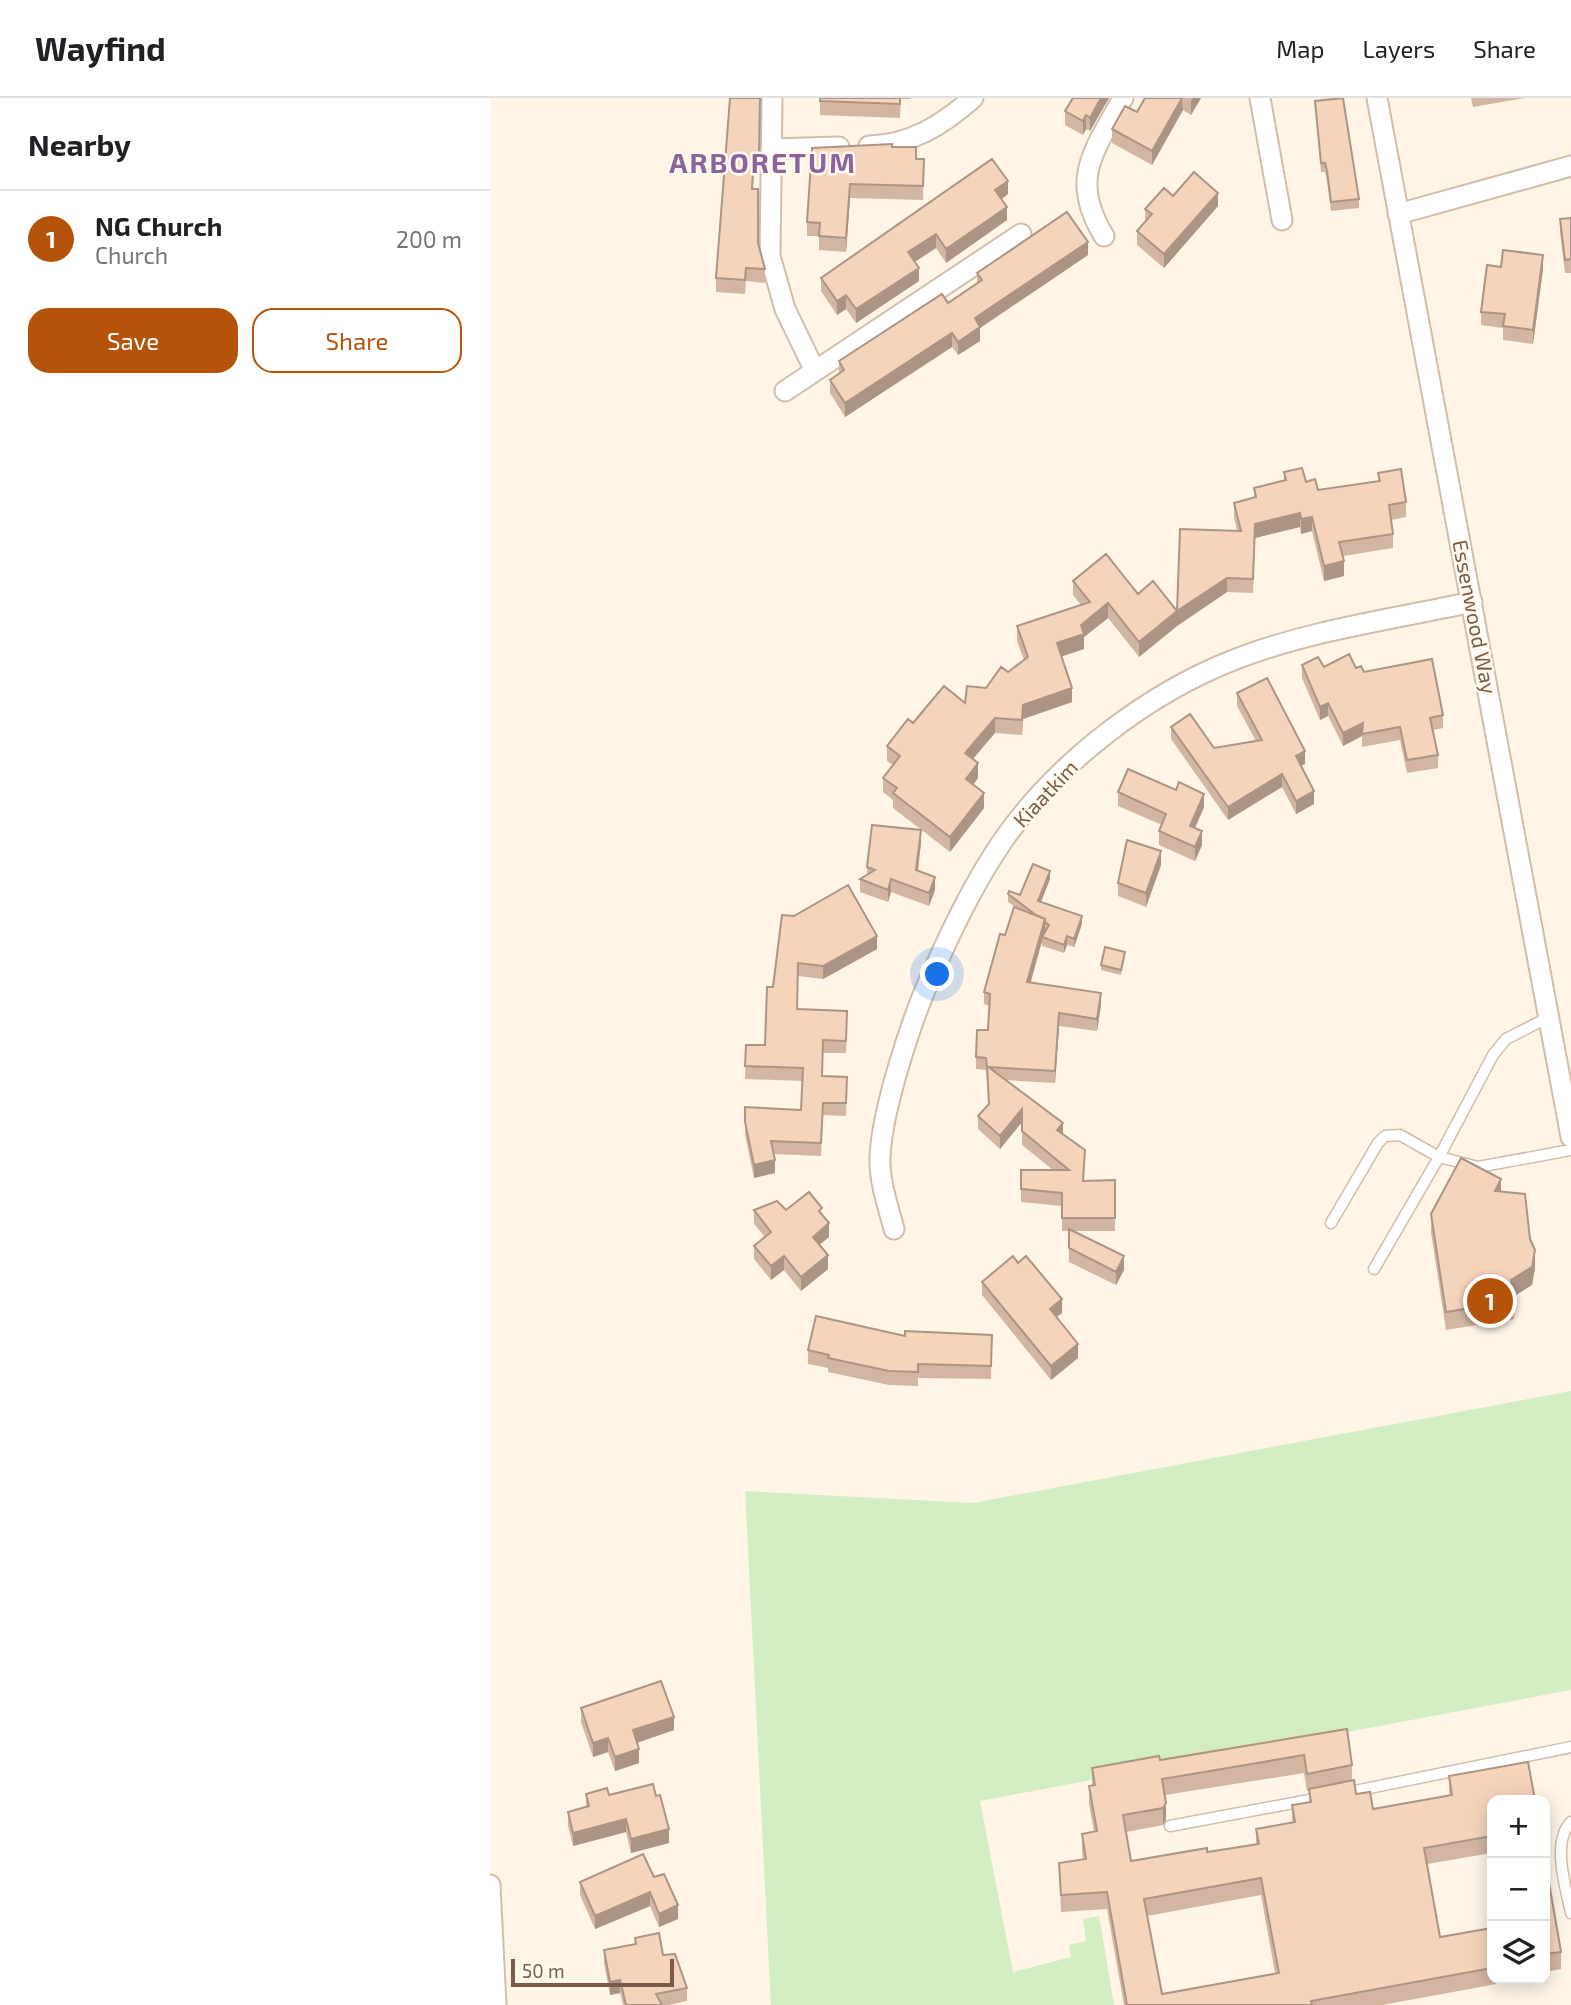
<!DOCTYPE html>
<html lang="en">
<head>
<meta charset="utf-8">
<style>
	:root { --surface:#fff; --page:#f6f6f6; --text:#202124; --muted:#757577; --line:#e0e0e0; --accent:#b45309 }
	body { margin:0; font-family:"Exo 2",sans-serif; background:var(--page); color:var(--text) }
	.controls { position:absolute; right:21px; bottom:21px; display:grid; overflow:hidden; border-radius:14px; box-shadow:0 4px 18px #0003 }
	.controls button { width:63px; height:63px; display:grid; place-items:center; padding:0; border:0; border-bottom:2px solid var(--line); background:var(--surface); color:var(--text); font:35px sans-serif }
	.scale { position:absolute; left:21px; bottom:18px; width:163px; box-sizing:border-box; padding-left:7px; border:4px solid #7a5b49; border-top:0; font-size:19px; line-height:24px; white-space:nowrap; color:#7a5b49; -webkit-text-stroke:5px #fff9ee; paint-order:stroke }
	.you { position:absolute; left:448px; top:877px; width:24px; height:24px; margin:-18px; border:5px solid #fff; border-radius:50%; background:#1a73e8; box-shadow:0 0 0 10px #1a73e833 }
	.badge { display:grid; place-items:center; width:46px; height:46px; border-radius:50%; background:var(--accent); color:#fff; font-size:23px; font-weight:700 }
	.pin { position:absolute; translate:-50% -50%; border:4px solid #fff; box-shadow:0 2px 7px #0006 }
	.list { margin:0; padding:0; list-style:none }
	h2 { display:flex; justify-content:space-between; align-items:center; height:91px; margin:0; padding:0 28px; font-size:30px }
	h2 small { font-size:23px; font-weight:400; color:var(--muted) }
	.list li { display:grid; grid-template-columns:46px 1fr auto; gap:21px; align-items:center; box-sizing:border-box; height:98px; padding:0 28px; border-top:2px solid var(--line) }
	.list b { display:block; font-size:26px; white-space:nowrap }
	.list p { margin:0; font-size:23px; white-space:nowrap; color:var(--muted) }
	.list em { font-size:23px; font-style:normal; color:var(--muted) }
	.actions { display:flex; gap:14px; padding:21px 28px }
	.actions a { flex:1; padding:16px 0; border:2px solid var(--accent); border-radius:21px; text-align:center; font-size:24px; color:var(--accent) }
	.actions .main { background:var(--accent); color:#fff }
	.icon { flex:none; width:38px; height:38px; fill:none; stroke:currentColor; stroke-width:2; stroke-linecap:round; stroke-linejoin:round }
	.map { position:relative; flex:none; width:1081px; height:1907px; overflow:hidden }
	header { display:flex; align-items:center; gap:42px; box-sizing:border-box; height:98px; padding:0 35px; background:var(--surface); border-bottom:2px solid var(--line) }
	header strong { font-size:33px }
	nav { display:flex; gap:38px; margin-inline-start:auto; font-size:24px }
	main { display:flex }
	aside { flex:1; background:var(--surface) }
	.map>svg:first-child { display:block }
</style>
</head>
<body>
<header>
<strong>Wayfind</strong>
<nav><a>Map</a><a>Layers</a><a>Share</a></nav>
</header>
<main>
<aside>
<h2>Nearby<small></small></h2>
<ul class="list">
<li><span class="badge">1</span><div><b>NG Church</b><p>Church</p></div><em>200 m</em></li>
</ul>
<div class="actions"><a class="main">Save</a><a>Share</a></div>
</aside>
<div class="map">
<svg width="1081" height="1907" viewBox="0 0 1081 1907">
	<rect width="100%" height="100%" fill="#fef5e7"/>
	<path fill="#d3edc3" d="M1081 1293V1592L490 1703 523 1874 581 1859 579 1847 596 1843 593 1821 609 1818 624 1907H281L255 1393 483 1405Z"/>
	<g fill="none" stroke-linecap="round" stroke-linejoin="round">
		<defs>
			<path id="service" d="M841 1125 888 1045 895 1038 910 1037 949 1059 988 1069 1081 1052
				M884 1171 949 1059 1003 957 1016 941 1059 919
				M855 1695 1081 1649
				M1081 1724C1061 1744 1076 1790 1081 1815
				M680 1728 830 1700"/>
			<path id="minor" d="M282 0 280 158 295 211 325 273
				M770 0 792 122
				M887 0 1081 1039
				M379 48C421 47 452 27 483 0
				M281 51 349 49
				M908 116 1081 68
				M614 138C579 81 604 53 633 0
				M295 293 531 136
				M404 1131C398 1108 389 1083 390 1059 392 1011 422 920 442 876 463 829 485 783 514 741 568 664 658 595 746 561 821 532 904 521 982 504
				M0 1787 6 1907"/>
		</defs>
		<use href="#service" stroke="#d1bdab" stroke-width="13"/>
		<use href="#minor" stroke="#d1bdab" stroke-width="23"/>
		<use href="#service" stroke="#fff" stroke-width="10"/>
		<use href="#minor" stroke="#fff" stroke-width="19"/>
	</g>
	<path fill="#d3b6a2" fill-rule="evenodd" d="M270 0 269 70 264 69 263 91 268 145 275 171V185L256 183 255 196 226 194V180Z
		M330 0H421V1H411L410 20 330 17Z
		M583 0H619L600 33 596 31 593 37 575 27V13Z
		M655 0H711L701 17 693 12 662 67 622 45V31L647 14Z
		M981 0H1035L983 9Z
		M825 3 869 101V110L841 113 837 83 835 74H831Z
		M402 49 426 61H434L433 102 360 100 356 154 329 152V138H317V124Z
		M518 96 512 101 517 122 456 165 446 150 425 164 429 183 366 225 356 211 347 217 331 193V180Z
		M683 98 728 108 674 170 647 147V133L655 123V111Z
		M1081 120V175H1075L1070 134V121Z
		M598 157 490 230V243L468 257 462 249 355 319 340 295V282L349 276V263L458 205 487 185V175Z
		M1011 169 1053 171 1043 246 1013 242V230L991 227V214Z
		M794 374 816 384 828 392 888 383V375L916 404V419L901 422 903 436V450L853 458 854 478 834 483 822 433 811 436 810 429 765 440 763 495 737 494 687 528 649 559 618 520 594 539V551L572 558 582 604 533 621 532 637 505 635 483 661 488 680 483 687 494 710 460 754 403 710V702L393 694V680L403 667 397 663V648L423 625 475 605 534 562 527 543V528L591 507 583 497V483L648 496 687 513 747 433 744 419V405L764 400V390L794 383Z
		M812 567 866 570 953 617V630L943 632 948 657V670L917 675 910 642 872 649V638L853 648 838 618 830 622 812 580Z
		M747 595 815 666 811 668 824 706 806 716 792 689 738 722 681 641V629L724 650 766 643 747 608Z
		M628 694 714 709 705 730 712 747 705 763 669 747V733L672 727 628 708Z
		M431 745 428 773 445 792 439 808 401 794 398 804 370 794V781L377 777V769Z
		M671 767 656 809 628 798V785Z
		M560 781 551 804 592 826 584 849 577 847 574 855 552 848V843L541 884 611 907 607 933 569 928 565 985 515 982 573 1036 594 1083 625 1082V1133H583L634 1172 626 1187 579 1164V1133H572V1108L531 1104V1072H563L532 1047V1024L510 1051 488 1031V1018L499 1007 496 972 486 971V959L498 932 500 908 494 906V894L525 809 518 804V796L530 797Z
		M292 817 387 851 333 881 308 878 307 911 357 926 356 955H333L332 978 357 979 356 1018 333 1017 331 1058 284 1056 285 1075 264 1080 255 1037V1009L311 1012 312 983 255 981 256 947H275Z
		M635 858 631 877 611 872V867Z
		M1011 1094 1045 1170 1042 1187 1023 1199 1024 1221 956 1232 941 1134V1116Z
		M264 1112H296L332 1116 339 1139 329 1147 338 1171 311 1193 294 1172 281 1182 264 1161V1148L275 1139 264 1126Z
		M492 1184 572 1215 566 1219 588 1260 561 1282 492 1197Z
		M502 1237 501 1281 428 1280V1288L399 1287 338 1274V1270L318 1266V1252L415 1238Z
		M91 1610 184 1632 147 1645 149 1665 125 1673 118 1654 103 1659 91 1624Z
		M857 1631 862 1667V1683L866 1696 883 1711 959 1698V1678L1002 1702V1755L937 1766 950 1839 1002 1830V1881H1034L892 1907H634L617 1811 571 1814 569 1765 593 1762 592 1753V1736L604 1734 599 1706V1688H602V1670L670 1662ZM814 1675 817 1693H819V1704L802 1707V1725L766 1731V1746L717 1754 641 1763 636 1734 673 1727 676 1722 675 1697ZM771 1797 785 1875 672 1896 657 1818Z
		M96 1696 119 1697 179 1745 141 1755 136 1734 83 1748 78 1728V1714L96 1709Z
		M1055 1762 1071 1854V1871L1055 1874Z
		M164 1779 188 1821 169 1829 160 1808 105 1831 90 1797V1784Z
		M145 1840 173 1857 197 1890V1903L179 1907H133L130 1895 120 1897 114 1865V1852L145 1846Z"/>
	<path fill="#ac9484" d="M611 0H619L600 33V20Z
		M692 0 693 12 662 67V53Z
		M703 0H711L701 17V3Z
		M596 17V31L593 37V23Z
		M518 83V96L505 106V92Z
		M360 86V100L356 154V140Z
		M728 95V108L674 170V156Z
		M517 109V122L456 165V151Z
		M446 136V150L418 168V154Z
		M598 144V157L490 230V243L468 257V244L485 220Z
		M1053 157V171L1043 246V232Z
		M429 170V183L366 225V211Z
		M356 197V211L347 217V203Z
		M462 235V249L355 319V305Z
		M810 415V429L765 440 763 495 765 426Z
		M822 419V433L811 436V421Z
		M854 463V478L834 483V468Z
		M737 480V494L687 528 649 559V544L687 513Z
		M618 505V520L594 539V551L567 560V545Z
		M582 590V604L533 621 532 637 533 607Z
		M838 605V618L830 622V609Z
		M505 620V635L475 670V655Z
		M873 625 872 638 853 648V635Z
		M815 653V666L806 670V658Z
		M488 665V680L476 696V681Z
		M792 676V689L738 722V709Z
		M824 693V706L806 716V703Z
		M494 695V710L460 754V739Z
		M714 696V709L700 741V728Z
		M431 732V745L426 785V772Z
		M712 733V747L705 763V749Z
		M671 753V767L656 809V795Z
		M560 773V781L548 811V803Z
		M445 779V792L439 808V795Z
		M401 781V794L398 804V792Z
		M592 818V826L584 849V841Z
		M555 821V833L553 840 552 839V843L537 896V884Z
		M387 838V851L333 881V868Z
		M577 838V847L574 855V847Z
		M611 895V907L607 933V921Z
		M569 915V928L565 985V973Z
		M532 1011V1024L510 1051V1038Z
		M573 1025V1038L567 1032Z
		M285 1062V1075L264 1080V1067Z
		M1011 1081V1099L1005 1093Z
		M339 1125V1139L323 1152V1139Z
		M1045 1152V1170L1042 1187 1021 1200V1182Z
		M338 1157V1171L311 1193V1179Z
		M294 1158V1172L281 1182V1168Z
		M634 1158V1172L626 1187V1174Z
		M572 1201V1215L560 1224V1211Z
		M588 1246V1260L561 1282V1268Z
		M184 1619V1632L143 1646V1632Z
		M118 1640V1654L103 1659V1645Z
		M149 1651V1665L125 1673V1659Z
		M676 1705V1722L673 1727V1710Z
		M136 1721V1734L83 1748V1735Z
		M179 1731V1745L141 1755V1741Z
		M160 1794V1808L105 1831V1818Z
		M188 1807V1821L169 1829V1816Z
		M130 1882V1895L120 1897V1884Z"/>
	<path fill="#f5d4bc" stroke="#ac9484" stroke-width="2" fill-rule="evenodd" d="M240 0H270L269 56H264L262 91H268V145L275 171 256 170 255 182 226 180Z
		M330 0H410V6L330 3Z
		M583 0H611L600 20 596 17 593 23 575 13Z
		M655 0H692L662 53 622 31 635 8 647 14Z
		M853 0 869 101 841 104 837 73 835 65H831L825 3Z
		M402 46V49H426V61H434L433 88 360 86 356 140 329 138 330 125 317 124 322 50Z
		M502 61 518 83 505 92 517 109 456 151 446 136 418 154 429 170 366 211 356 197 347 203 331 180Z
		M704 74 728 95 674 156 647 133 662 116 655 111 674 90 683 98Z
		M577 114 598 144 485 220 490 229 468 244 462 235 355 305 340 282 354 272 349 263 452 196 458 205 492 182 487 175Z
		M1081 120V161L1075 162 1070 121Z
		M1013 152 1053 157 1043 232 1013 228 1015 216 991 214 997 167 1011 169Z
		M812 370 816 384 825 381 828 392 890 383 888 375 911 371 916 404 899 407 903 436 849 444 854 463 834 468 822 419 811 421 810 415 765 426 763 481 737 480 687 513 649 544 618 505 591 527 594 536 567 545 582 590 533 607 532 622 505 620 475 655 488 665 476 681 494 695 460 739 403 695 407 690 393 680 410 658 397 648 418 621 423 625 454 588 475 605 477 588 496 590 511 569 518 574 538 559 527 528 600 504 583 483 616 456 648 496 663 483 687 513 690 431 751 433 744 405 766 399 764 390 796 382 794 374Z
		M859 556 866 570 871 568 874 574 942 561 953 617 940 620 948 657 917 662 910 629 872 636 873 625 853 635 838 605 830 609 812 567 828 559 834 569Z
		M777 580 815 653 806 658 824 693 806 703 792 676 738 709 681 629 700 616 724 650 772 642 747 595Z
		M638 671 686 692 689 684 714 696 700 728 712 733 705 749 669 733 676 716 628 694Z
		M382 727 431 732 426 772 445 779 439 795 401 781 398 792 370 781 385 772 377 769Z
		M637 742 671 753 656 795 628 785Z
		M543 766 560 773 548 803 592 818 584 841 577 838 574 847 552 839 559 827 555 824V821L546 817 518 796 519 793 530 797Z
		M358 787 387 838 333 868 308 865 307 911 357 913 356 943 333 942 332 978 357 979 356 1005H333L331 1045 281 1043 285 1062 264 1067 255 1024V1009L311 1012 313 970 255 968 256 947H275L277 889H283L292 817 304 818Z
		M524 809 555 821 537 884 611 895 607 921 569 915 565 973 497 969 496 960 486 959 487 932H498L500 896 494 894 510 836 515 837Z
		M615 849 635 854 631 872 611 867Z
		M497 968 573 1025 567 1032 595 1052 593 1083 625 1082V1120H572V1095L531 1091V1072H579L532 1033V1011L510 1038 488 1018 499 1006Z
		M971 1060 1011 1081 1005 1093 1035 1096 1040 1141 1045 1152 1042 1169 1021 1182 1024 1203 956 1214 941 1116Z
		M319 1094 332 1110 329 1113 339 1125 323 1139 338 1157 311 1179 294 1158 281 1168 264 1148 281 1134 264 1112 287 1103 296 1112Z
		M579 1131 634 1158 626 1174 579 1150Z
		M523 1158 528 1165 536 1158 572 1201 560 1211 588 1246 561 1268 492 1184Z
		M326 1218 415 1238V1233L502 1237 501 1268 428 1266V1274L399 1273 338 1260 339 1257 318 1252Z
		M171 1583 184 1619 143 1632 149 1651 125 1659 118 1640 103 1645 91 1610Z
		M857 1631 862 1667 817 1676 814 1657 672 1681 676 1705 673 1710 633 1717 641 1763 717 1750V1754L769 1746 766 1731 805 1724 802 1707 821 1704 819 1691 864 1682 866 1696 880 1694 883 1711 962 1697 959 1678 1038 1664 1045 1702H1002V1738L934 1750 950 1839 1002 1830V1870L821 1903 822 1907H637L617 1794 571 1797 569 1765 596 1761 592 1736 607 1733 599 1688 605 1687 602 1670 669 1658 670 1662ZM771 1780 789 1875 672 1896 654 1801Z
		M163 1686 166 1698 170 1697 179 1731 141 1741 136 1721 83 1735 78 1714 99 1708 96 1696 117 1690 119 1697Z
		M153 1756 164 1779 174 1776 188 1807 169 1816 160 1794 105 1818 90 1784Z
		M1055 1762 1071 1854 1055 1856Z
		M169 1835 173 1857 185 1856 197 1890 166 1896 172 1907H136L130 1882 120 1884 114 1852 146 1846 145 1840Z"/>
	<g text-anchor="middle" stroke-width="5" stroke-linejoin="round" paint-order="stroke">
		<g font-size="21" fill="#7a5b49" stroke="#fff9ee">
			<text transform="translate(984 519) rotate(79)" y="7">Essenwood Way</text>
			<text transform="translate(556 696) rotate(-47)" y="7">Kiaatkim</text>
		</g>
		<g font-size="28" font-weight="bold" letter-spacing="2" fill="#8b649d" stroke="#fff9ee">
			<text x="273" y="75">ARBORETUM</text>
		</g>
	</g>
</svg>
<div class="controls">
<button>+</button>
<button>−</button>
<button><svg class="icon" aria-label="layers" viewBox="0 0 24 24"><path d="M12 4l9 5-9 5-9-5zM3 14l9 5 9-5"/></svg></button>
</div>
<div class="scale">50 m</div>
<div class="you"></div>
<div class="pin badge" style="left:1000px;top:1203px">1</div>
</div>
</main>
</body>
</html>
